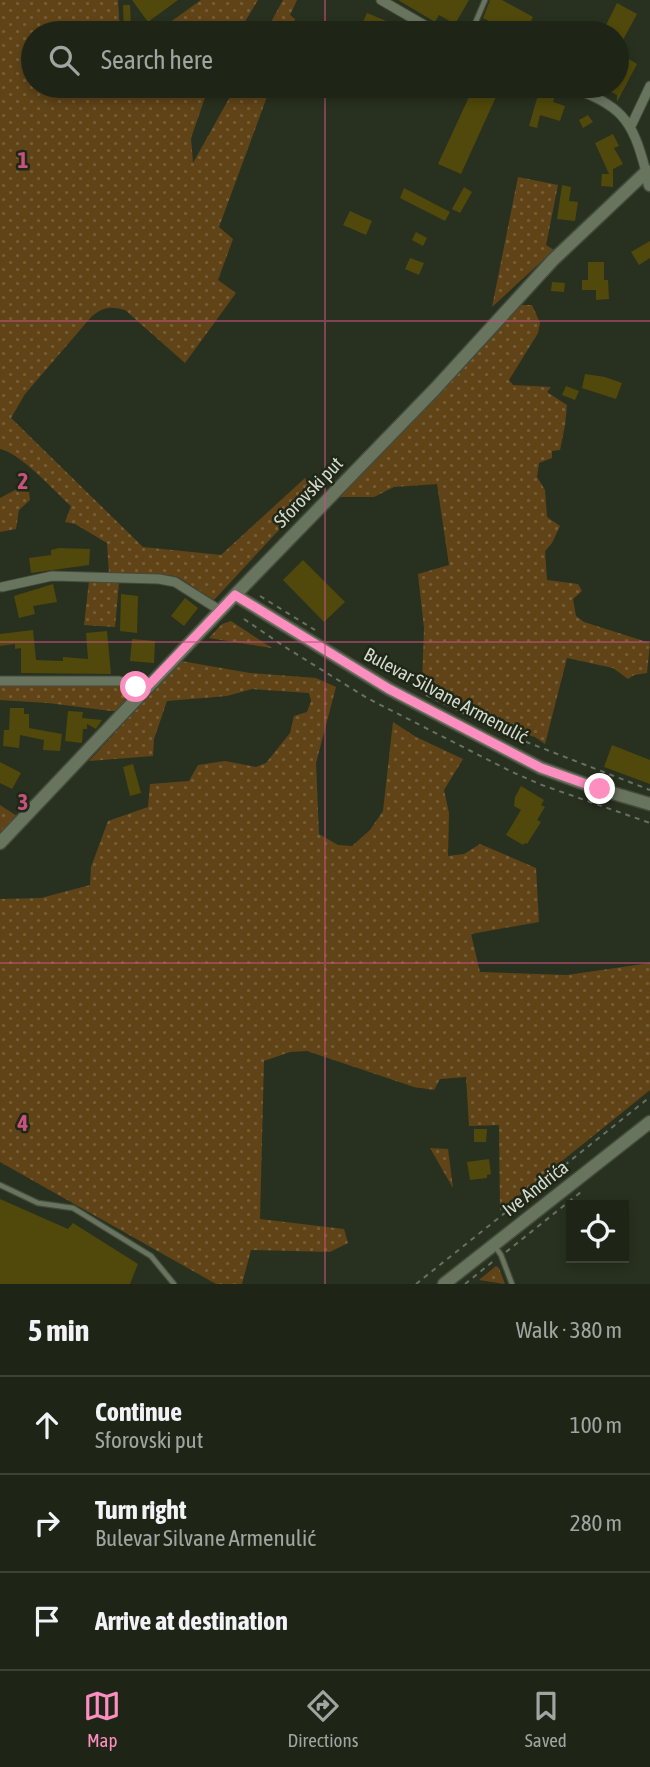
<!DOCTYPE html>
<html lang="en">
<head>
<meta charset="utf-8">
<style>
	:root { --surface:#1e2517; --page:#262d20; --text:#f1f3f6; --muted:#a1a5a1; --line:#3c4236; --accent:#fd8ebf }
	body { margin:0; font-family:"Asap Condensed",sans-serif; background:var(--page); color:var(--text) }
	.controls { position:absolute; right:21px; bottom:21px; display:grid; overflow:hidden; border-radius:0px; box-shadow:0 4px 10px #0003 }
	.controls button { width:63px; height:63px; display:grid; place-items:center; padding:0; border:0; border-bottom:2px solid var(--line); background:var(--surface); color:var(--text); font:35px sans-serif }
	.stop { position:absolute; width:21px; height:21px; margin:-16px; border:5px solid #fd8ebf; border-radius:50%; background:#fff }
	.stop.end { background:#fd8ebf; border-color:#fff; box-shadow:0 2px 7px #0008 }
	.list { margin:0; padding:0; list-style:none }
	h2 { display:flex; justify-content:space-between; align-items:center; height:91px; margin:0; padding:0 28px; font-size:30px }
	h2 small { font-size:23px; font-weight:400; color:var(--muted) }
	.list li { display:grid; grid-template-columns:46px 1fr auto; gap:21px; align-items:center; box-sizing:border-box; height:98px; padding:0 28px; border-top:2px solid var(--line) }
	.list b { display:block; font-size:26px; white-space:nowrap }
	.list p { margin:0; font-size:23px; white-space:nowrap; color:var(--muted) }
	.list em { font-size:23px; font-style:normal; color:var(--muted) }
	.icon { flex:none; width:38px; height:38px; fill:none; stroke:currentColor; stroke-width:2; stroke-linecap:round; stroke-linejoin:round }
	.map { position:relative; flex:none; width:650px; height:1284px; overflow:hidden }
	.search { position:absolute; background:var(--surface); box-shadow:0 4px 10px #0003; left:21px; right:21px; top:21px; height:77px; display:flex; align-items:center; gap:18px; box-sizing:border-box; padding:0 24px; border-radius:38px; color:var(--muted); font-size:26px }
	.sheet { height:385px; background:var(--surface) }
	nav { display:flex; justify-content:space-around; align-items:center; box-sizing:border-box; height:98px; border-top:2px solid var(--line); background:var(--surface); font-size:19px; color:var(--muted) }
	nav a { display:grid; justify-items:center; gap:4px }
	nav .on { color:var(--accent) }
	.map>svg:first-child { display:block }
</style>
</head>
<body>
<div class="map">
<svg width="650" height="1284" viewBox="0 0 650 1284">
	<defs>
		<pattern id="grass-dots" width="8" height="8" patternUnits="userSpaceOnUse" patternTransform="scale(1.75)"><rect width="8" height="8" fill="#604418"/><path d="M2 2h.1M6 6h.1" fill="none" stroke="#765e39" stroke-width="1.8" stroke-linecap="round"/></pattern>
	</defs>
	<rect width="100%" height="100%" fill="#28311f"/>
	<path fill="url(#grass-dots)" d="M0 0H118L120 33H33V86H209L191 138 193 163 236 86H271L219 227 233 239 218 280 236 293 185 363 125 310C110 306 104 307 92 316L25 394 11 418 143 547 221 555 305 478 315 491 214 600 178 577 169 575 109 574 107 543 75 524 65 522 71 506C54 491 22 454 0 449Z
		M201 0H258L238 33H155Z
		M283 0H297L290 15 295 19 290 33H265Z
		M518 177 558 185 546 245 554 250 492 307Z
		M520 305H532L540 323 538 333 509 380 513 385 551 387 547 392 567 405 565 425 560 450 552 451V458L539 463 537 477 545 490 547 517 560 526 552 543 545 551 547 580 578 584 582 591 573 599 576 616 584 622 650 643 647 673 634 675 628 679 613 668 567 658 545 744 535 737 516 732 422 685 424 628 418 574 449 565 437 484 394 487 374 497H336Z
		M17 489 29 492 30 500 19 510 16 529 0 532V498Z
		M89 581 119 582 115 627 84 625Z
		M231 621 272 648 209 638 222 624Z
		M181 661 250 673 316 678 336 687 316 763 319 834 338 845 352 846 370 830 383 811 393 722 416 737 463 759 444 790 449 813 448 856 464 854 480 844 536 868 539 922 471 934 480 972 567 975 650 963V1090L500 1211 499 1125 469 1126 466 1077 440 1079 434 1090 414 1087 307 1051 290 1052 264 1061 260 1219 344 1229 348 1243 330 1252 251 1250 242 1284H216L0 1162V899L41 898 90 885 91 867 108 821 148 807 150 784 189 781 198 765 225 761 256 767 266 763 290 733 294 716 307 712 311 701 309 693 252 689 227 696 167 701 154 739 153 756 89 761Z
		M0 685H123L131 694 115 711H111L48 703 0 700Z
		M0 805 17 816 0 836Z
		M430 1148 448 1149 453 1188Z
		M496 1266 499 1268 505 1284 479 1280Z"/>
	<path fill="#50490b" d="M132 0H178L148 22Z
		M398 0H469L455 24 439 15 435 22Z
		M490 0H502L533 17 525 33H512L483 18Z
		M617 3 637 14 617 51V33H602Z
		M123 5H130L131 28 135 33H124Z
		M367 13 384 20 408 33H358Z
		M617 52 637 64 617 102V95L599 86H617Z
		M474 86H494L500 88 461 174 438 164Z
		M540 88 556 93 553 102 565 106 560 121 540 115 537 128 529 126Z
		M588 115 593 122 583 128 579 120Z
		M613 134 619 146 614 148 623 164 613 169V187L601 186 602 174H609L595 143Z
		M562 185 571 187 569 201 578 202 575 221 557 219Z
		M464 187 472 192 460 213 452 209Z
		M404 188 450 212 445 221 400 198Z
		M350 211 372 221 366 235 343 225Z
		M416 232 427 238 423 246 412 240Z
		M650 241V258L639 265 631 252Z
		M410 258 424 263 419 275 405 269Z
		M588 262H604V280H608L609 299 596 300V290H582V280H588Z
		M552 282 565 283 564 292 551 291Z
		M585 374 605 377 622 383 616 399 582 388Z
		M566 386 579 391 575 400 562 395Z
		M59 548 90 549 89 565 31 573 29 558 51 555V550Z
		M303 560 345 602 324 622 283 580Z
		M53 584 57 602 33 606 35 614 19 618 14 596Z
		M121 594 138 596 137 633 120 631Z
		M185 598 198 608 184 626 171 616Z
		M33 630 36 660 63 661V657L88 659 86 633 107 631 111 674 21 673V648L15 649V644L0 646V634Z
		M132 639 155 641 154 663 130 661Z
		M10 708H24V714H29V728L62 734 60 751 43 750 44 740 20 735 19 748 3 746 4 730H9Z
		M68 711 83 712 82 718 102 720 96 729 87 724V729H83L82 743 65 741Z
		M612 745 650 760V784L604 767Z
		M0 762 21 773 12 789 0 783Z
		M133 764 141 793 130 796 123 767Z
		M521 786 544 800 541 805 545 807 537 820 541 822 527 844 525 843 523 845 506 835 521 810 514 806 515 797Z
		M474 1129H487L486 1142H474Z
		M489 1159 491 1174 487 1175V1178L470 1180 467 1162Z
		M0 1199 68 1229 73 1223 138 1264 130 1284H0Z"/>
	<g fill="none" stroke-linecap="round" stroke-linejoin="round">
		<defs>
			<path id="lane" d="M471 33 485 0
				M0 1185 38 1203 73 1208 151 1256 174 1284
				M494 1245 501 1255 512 1284"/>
			<path id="street" d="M381 0 438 33
				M568 86C621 106 632 117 646 172L650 170
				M631 126 650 86
				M2 587 52 576 159 579 175 582 221 611
				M0 681H119L127 683 142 692"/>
			<path id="secondary" d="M235 595 389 689 541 768 599 789 650 804
				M0 843 235 595 435 389 553 260 646 172 650 185
				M444 1284 650 1122"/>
		</defs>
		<use href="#lane" stroke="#444b3c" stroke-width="7"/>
		<use href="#street" stroke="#444b3c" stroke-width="11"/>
		<use href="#secondary" stroke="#444b3c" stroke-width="15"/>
		<path stroke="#687061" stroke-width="2" stroke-dasharray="5 5" stroke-linecap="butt" d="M260 596 315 630
			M244 619 285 647 367 698 510 771 542 785 650 823
			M426 695 511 736 650 790
			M506 1252 581 1192
			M416 1284 650 1097
			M465 1284 496 1259"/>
		<use href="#lane" stroke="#69745f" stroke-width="4.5"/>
		<use href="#street" stroke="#69745f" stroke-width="9"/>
		<use href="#secondary" stroke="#69745f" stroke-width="12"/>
	</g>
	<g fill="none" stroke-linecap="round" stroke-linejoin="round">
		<path stroke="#fd8ebf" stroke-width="9" d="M136 687 142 692 235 595 389 689 541 768 600 789"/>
	</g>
	<path fill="none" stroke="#c7527e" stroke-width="2" stroke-opacity="0.55" d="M325 0V33M325 86V1284M0 321H650M0 642H650M0 963H650"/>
	<g text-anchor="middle" stroke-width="5" stroke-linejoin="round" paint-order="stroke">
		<g font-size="19" fill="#d4dacf" stroke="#1f2716">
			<text transform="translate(308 492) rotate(-46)" y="7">Sforovski put</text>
			<text transform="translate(446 695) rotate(28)" y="7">Bulevar Silvane Armenulić</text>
			<text transform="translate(535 1188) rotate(-38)" y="7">Ive Andrića</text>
		</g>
	</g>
	<g font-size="23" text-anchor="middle" font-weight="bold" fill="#c7527e" stroke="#1f2716" stroke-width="5" stroke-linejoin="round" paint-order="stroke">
		<text x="23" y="168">1</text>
		<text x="23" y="489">2</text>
		<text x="23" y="810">3</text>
		<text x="23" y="1131">4</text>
	</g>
</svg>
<div class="controls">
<button><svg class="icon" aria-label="locate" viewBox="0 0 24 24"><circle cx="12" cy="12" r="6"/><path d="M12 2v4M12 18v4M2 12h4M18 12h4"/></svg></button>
</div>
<div class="stop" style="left:136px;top:687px"></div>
<div class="stop end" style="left:600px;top:789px"></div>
<div class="search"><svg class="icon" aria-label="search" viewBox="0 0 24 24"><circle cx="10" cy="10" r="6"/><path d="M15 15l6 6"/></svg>Search here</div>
</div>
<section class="sheet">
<h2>5 min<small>Walk · 380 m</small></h2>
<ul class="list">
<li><svg class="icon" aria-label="ahead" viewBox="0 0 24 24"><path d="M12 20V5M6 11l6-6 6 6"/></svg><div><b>Continue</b><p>Sforovski put</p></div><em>100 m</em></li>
<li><svg class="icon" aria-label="right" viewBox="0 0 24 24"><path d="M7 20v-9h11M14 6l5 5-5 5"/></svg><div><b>Turn right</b><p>Bulevar Silvane Armenulić</p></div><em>280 m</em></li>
<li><svg class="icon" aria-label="arrive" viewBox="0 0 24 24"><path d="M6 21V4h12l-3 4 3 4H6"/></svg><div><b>Arrive at destination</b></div></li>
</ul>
</section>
<nav>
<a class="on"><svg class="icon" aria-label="map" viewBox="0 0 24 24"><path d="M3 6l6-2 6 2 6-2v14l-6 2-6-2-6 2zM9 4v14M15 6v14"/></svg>Map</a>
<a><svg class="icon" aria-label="directions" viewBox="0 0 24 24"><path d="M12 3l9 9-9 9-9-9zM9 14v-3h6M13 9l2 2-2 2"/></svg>Directions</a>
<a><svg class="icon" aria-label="saved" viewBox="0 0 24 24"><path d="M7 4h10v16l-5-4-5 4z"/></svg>Saved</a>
</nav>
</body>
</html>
